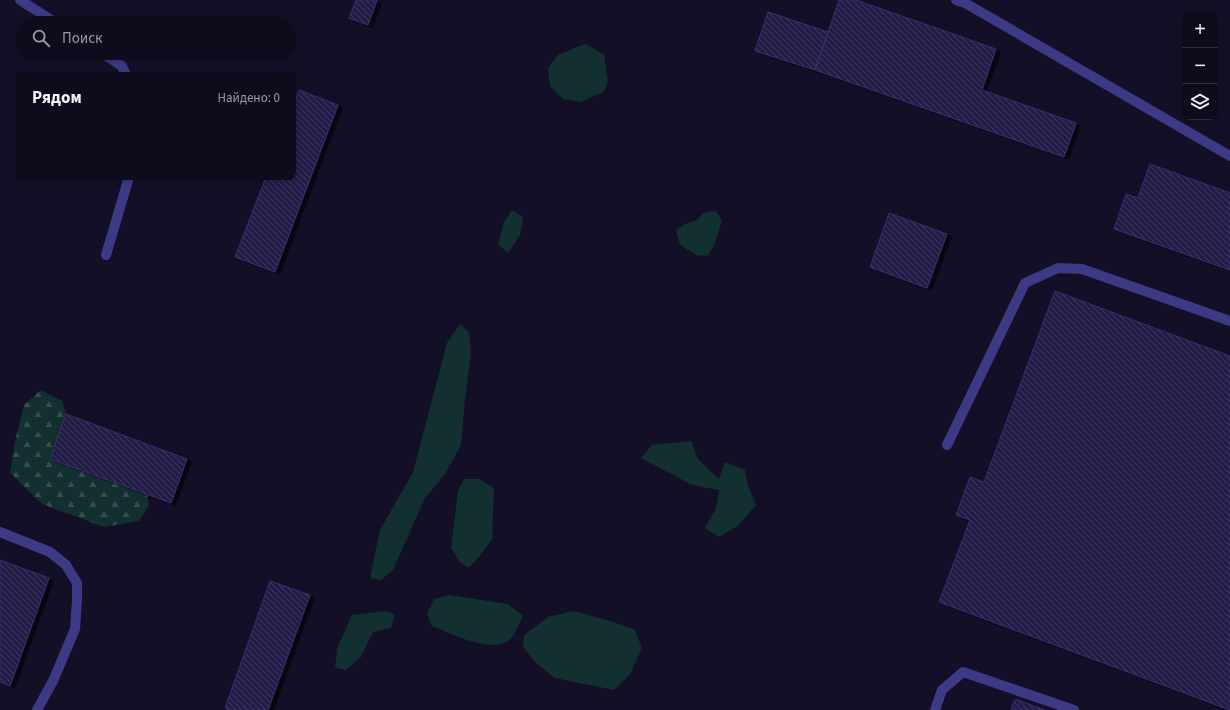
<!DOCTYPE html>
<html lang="ru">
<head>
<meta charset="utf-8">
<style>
	:root { --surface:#0e0b1c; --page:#171425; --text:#f1f3f6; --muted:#9b9ba3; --line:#2e2b3b }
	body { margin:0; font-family:"Source Sans 3",sans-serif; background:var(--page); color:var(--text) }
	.controls { position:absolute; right:12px; top:12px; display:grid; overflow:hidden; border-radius:8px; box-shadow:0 2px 6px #0003 }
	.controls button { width:36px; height:36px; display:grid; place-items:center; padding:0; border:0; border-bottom:1px solid var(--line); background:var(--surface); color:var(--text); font:20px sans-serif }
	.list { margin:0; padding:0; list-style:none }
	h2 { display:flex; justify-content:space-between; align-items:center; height:52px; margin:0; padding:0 16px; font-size:17px }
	h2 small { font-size:13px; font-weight:400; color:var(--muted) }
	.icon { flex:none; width:22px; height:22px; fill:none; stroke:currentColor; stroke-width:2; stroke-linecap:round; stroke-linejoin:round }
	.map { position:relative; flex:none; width:1230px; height:710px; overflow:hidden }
	.search { position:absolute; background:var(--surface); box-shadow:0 2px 6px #0003; left:16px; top:16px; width:280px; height:44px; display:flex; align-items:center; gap:10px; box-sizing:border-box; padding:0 14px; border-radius:22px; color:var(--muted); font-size:15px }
	.panel { position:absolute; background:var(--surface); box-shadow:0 2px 6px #0003; left:16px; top:72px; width:280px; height:108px; border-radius:8px }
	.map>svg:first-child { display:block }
</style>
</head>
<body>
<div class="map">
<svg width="1230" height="710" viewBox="0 0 1230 710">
	<defs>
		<pattern id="forest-firs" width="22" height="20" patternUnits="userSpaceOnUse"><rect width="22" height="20" fill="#12302f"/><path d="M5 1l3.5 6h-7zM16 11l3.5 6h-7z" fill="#344d4e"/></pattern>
		<pattern id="building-back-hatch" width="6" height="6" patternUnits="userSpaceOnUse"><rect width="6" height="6" fill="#241b47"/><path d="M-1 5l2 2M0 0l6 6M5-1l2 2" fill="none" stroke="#433b63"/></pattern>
		<filter id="shadow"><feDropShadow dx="4.5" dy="2.5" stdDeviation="0" flood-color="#0009"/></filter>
	</defs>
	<rect width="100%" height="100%" fill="#130f26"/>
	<path fill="#12302f" d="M585 44 604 54 608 81 604 92 580 102 563 99 550 86 548 68 558 55Z
		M512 210 523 217 520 235 508 253 498 244 504 222Z
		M716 211 722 221 714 245 708 256 696 255 680 245 676 230 685 224 697 220 703 213Z
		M460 324 469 332 471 354 465 399 461 445 445 474 425 498 393 570 381 580 370 578 380 530 413 472 447 343Z
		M691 441 698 459 719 479 725 462 745 470 748 486 756 505 739 525 719 537 705 528 716 508 719 490 692 485 641 458 652 445Z
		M464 479H479L494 488 492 539 480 556 468 568 460 562 451 548 458 491Z
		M449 595 508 604 523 616C519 623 516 633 511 638 494 656 450 633 432 626L427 614 434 599Z
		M385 611 395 615 391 628 373 632 361 657 346 670 335 668 337 648 352 615Z
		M573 611 611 621 635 630 642 648 630 674 614 690 555 678 536 663 523 647 524 635 548 617Z"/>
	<path fill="url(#forest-firs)" d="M41 390 62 401 66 414 50 459 147 495 149 506 139 521 104 527 42 504 10 473 15 441 24 405Z"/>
	<path fill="url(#building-back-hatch)" stroke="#3b2d73" filter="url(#shadow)" d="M356 0H377L368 25 349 18Z
		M839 0H856L996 49 982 90 1076 123 1064 157 815 70Z
		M768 12 828 32 815 70 755 51Z
		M299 90 338 105 275 272 235 257 266 177H293V105Z
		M1150 164 1230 193V270L1114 229 1126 194 1138 198Z
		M889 213 947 234 927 288 870 267Z
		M1055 291 1230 356V710L939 602 970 520 956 515 970 477 984 482Z
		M66 414 187 459 171 503 50 459Z
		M0 560 49 578 10 686 0 682Z
		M270 581 310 595 268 710H230L225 708Z
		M1015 699 1045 710H1011Z"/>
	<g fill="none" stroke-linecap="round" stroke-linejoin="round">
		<path stroke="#3d3a85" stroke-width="10" d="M20 0 56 23
			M956 0 965 3 1230 156
			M102 53 122 66 126 75
			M106 255 129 177
			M947 445 1025 283 1058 268 1082 269 1230 321
			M0 532 50 552 66 565 77 583V600L75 629 53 681 37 710
			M935 710 942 690 963 672 1074 710"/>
	</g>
</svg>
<div class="controls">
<button>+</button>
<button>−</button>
<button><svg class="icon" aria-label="layers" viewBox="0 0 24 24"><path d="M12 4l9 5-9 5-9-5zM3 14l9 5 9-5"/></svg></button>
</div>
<div class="search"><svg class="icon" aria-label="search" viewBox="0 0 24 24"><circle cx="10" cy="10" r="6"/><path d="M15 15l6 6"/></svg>Поиск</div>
<section class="panel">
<h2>Рядом<small>Найдено: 0</small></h2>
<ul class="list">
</ul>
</section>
</div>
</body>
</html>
